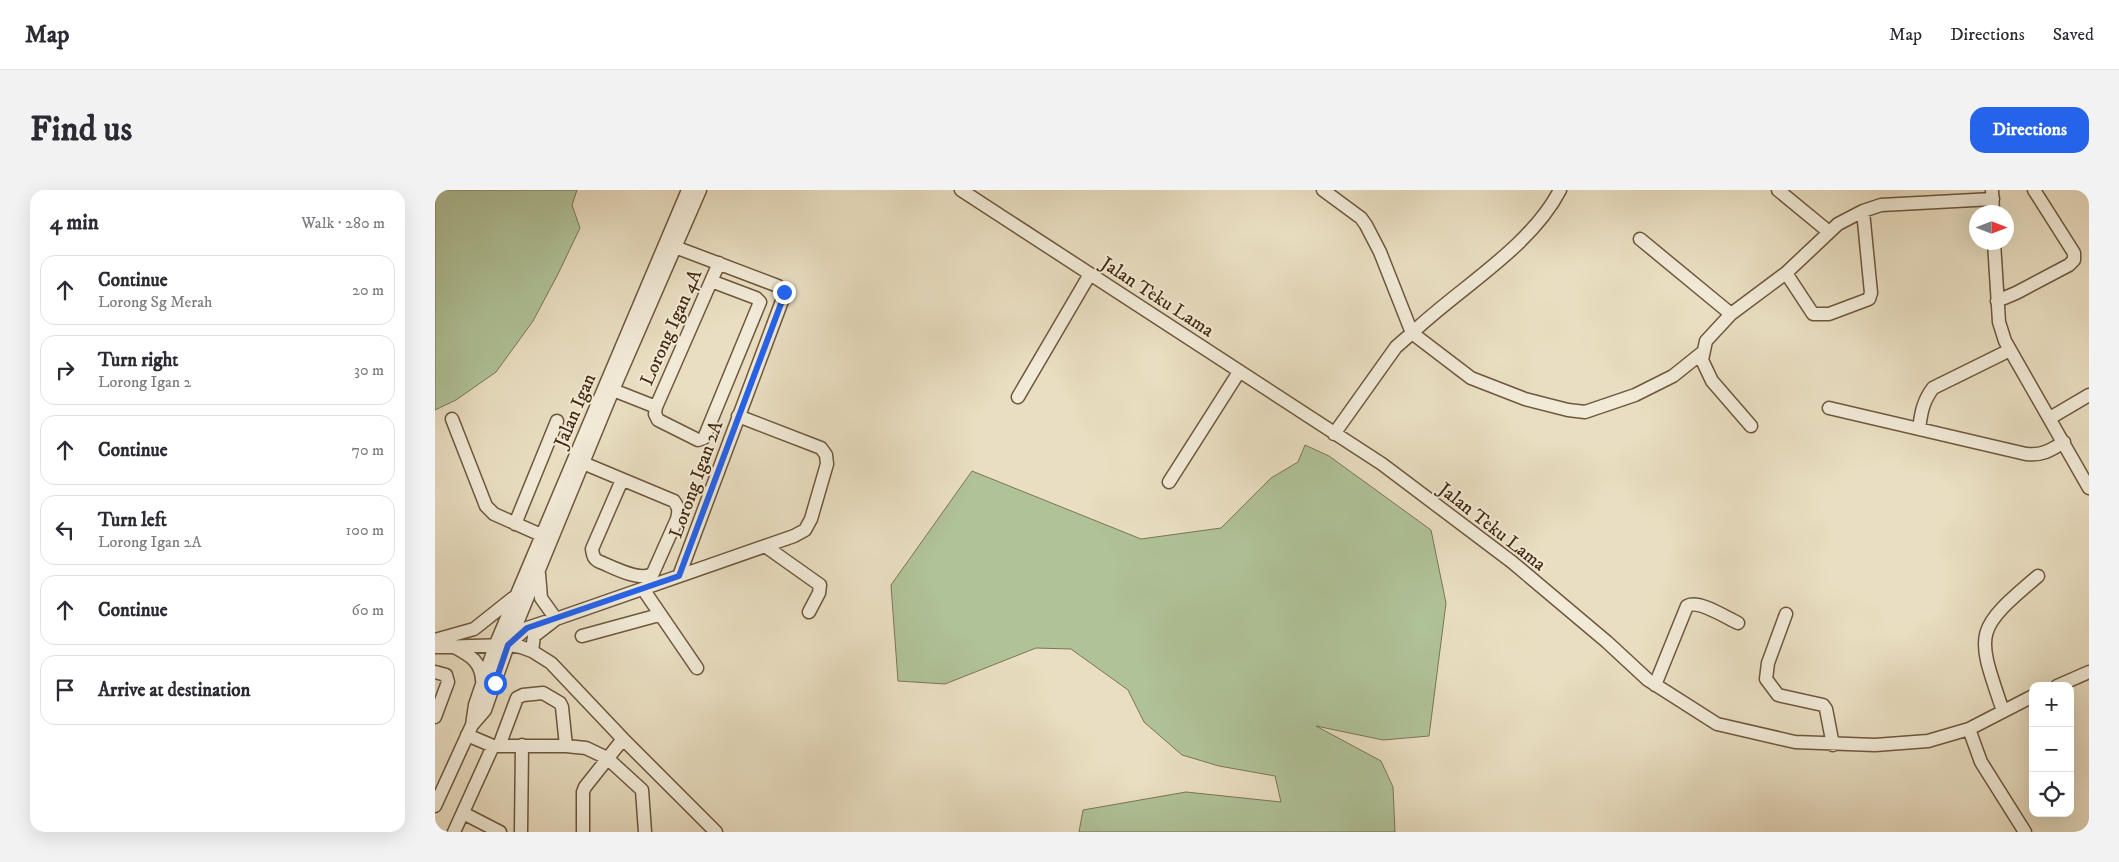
<!DOCTYPE html>
<html lang="en">
<head>
<meta charset="utf-8">
<style>
	:root { --surface:#fff; --page:#f2f2f3; --text:#2b2b33; --muted:#7c7c81; --line:#e1e1e2; --accent:#2563eb }
	body { margin:0; font-family:"IM FELL DW Pica",serif; background:var(--page); color:var(--text) }
	.controls { position:absolute; right:15px; bottom:15px; display:grid; overflow:hidden; border-radius:10px; box-shadow:0 5px 20px #0002 }
	.controls button { width:45px; height:45px; display:grid; place-items:center; padding:0; border:0; border-bottom:1px solid var(--line); background:var(--surface); color:var(--text); font:25px sans-serif }
	.compass { position:absolute; left:1534px; top:15px; width:45px; height:45px; border-radius:50%; background:var(--surface); box-shadow:0 5px 20px #0002; rotate:90deg }
	.stop { position:absolute; width:15px; height:15px; margin:-11px; border:4px solid #2563eb; border-radius:50%; background:#fff }
	.stop.end { background:#2563eb; border-color:#fff; box-shadow:0 1px 5px #0008 }
	.list { margin:0; padding:0; list-style:none }
	h2 { display:flex; justify-content:space-between; align-items:center; height:65px; margin:0; padding:0 20px; font-size:21px }
	h2 small { font-size:16px; font-weight:400; color:var(--muted) }
	.list li { display:grid; grid-template-columns:32px 1fr auto; gap:15px; align-items:center; box-sizing:border-box; height:70px; margin:0 10px 10px; padding:0 10px; border:1px solid var(--line); border-radius:15px }
	.list b { display:block; font-size:19px; white-space:nowrap }
	.list p { margin:0; font-size:16px; white-space:nowrap; color:var(--muted) }
	.list em { font-size:16px; font-style:normal; color:var(--muted) }
	.icon { flex:none; width:28px; height:28px; fill:none; stroke:currentColor; stroke-width:2; stroke-linecap:round; stroke-linejoin:round }
	.map { position:relative; flex:none; width:1654px; height:642px; overflow:hidden; border-radius:15px }
	header { display:flex; align-items:center; gap:30px; box-sizing:border-box; height:70px; padding:0 25px; background:var(--surface); border-bottom:1px solid var(--line) }
	header strong { font-size:24px }
	nav { display:flex; gap:28px; margin-inline-start:auto; font-size:18px }
	.intro { display:flex; align-items:center; justify-content:space-between; box-sizing:border-box; height:120px; padding:0 30px }
	h1 { margin:0; font-size:35px }
	.button { padding:12px 22px; border-radius:15px; background:var(--accent); color:#fff; font-size:18px; font-weight:700 }
	main { display:flex; gap:30px; padding:0 30px }
	aside { flex:1; background:var(--surface); border-radius:15px; box-shadow:0 5px 20px #0002 }
	.map>svg:first-child { display:block }
</style>
</head>
<body>
<header>
<strong>Map</strong>
<nav><a>Map</a><a>Directions</a><a>Saved</a></nav>
</header>
<div class="intro"><h1>Find us</h1><a class="button">Directions</a></div>
<main>
<aside>
<h2>4 min<small>Walk · 280 m</small></h2>
<ul class="list">
<li><svg class="icon" aria-label="ahead" viewBox="0 0 24 24"><path d="M12 20V5M6 11l6-6 6 6"/></svg><div><b>Continue</b><p>Lorong Sg Merah</p></div><em>20 m</em></li>
<li><svg class="icon" aria-label="right" viewBox="0 0 24 24"><path d="M7 20v-9h11M14 6l5 5-5 5"/></svg><div><b>Turn right</b><p>Lorong Igan 2</p></div><em>30 m</em></li>
<li><svg class="icon" aria-label="ahead" viewBox="0 0 24 24"><path d="M12 20V5M6 11l6-6 6 6"/></svg><div><b>Continue</b></div><em>70 m</em></li>
<li><svg class="icon" aria-label="left" viewBox="0 0 24 24"><path d="M17 20v-9H6M10 6l-5 5 5 5"/></svg><div><b>Turn left</b><p>Lorong Igan 2A</p></div><em>100 m</em></li>
<li><svg class="icon" aria-label="ahead" viewBox="0 0 24 24"><path d="M12 20V5M6 11l6-6 6 6"/></svg><div><b>Continue</b></div><em>60 m</em></li>
<li><svg class="icon" aria-label="arrive" viewBox="0 0 24 24"><path d="M6 21V4h12l-3 4 3 4H6"/></svg><div><b>Arrive at destination</b></div></li>
</ul>
</aside>
<div class="map">
<svg width="1654" height="642" viewBox="0 0 1654 642">
	<rect width="100%" height="100%" fill="#e9dec1"/>
	<filter id="stains"><feTurbulence type="fractalNoise" baseFrequency=".004" numOctaves="4"/><feColorMatrix values="0 0 0 0 .2 0 0 0 0 .09 0 0 0 0 .02 0 0 0 .5 -.17"/></filter>
	<radialGradient id="worn" r=".72"><stop offset=".6" stop-color="#630" stop-opacity="0"/><stop offset="1" stop-color="#630" stop-opacity=".3"/></radialGradient>
	<path fill="#b0c298" stroke="#7a7654" d="M0 0H142L137 15 145 38 123 84 98 131 61 182 21 210 0 220Z
		M870 255 894 266 996 340 1011 413 994 546 948 550 881 536 946 571 958 597 960 642H644L648 620 751 602 846 612 840 586 784 576 747 565 709 532 693 500 636 459 601 458 510 494 463 491 456 395 537 281 706 349 786 338 836 288 863 272Z"/>
	<g fill="none" stroke-linecap="round" stroke-linejoin="round">
		<defs>
			<path id="minor" d="M526 0 947 274 1077 372 1172 452 1213 490 1282 534 1360 552 1440 555 1493 551 1534 539 1598 506
				M888 0 926 28 931 35 945 62 977 143 961 157 899 244
				M1125 0C1095 58 1024 98 977 143L1036 188 1090 209 1133 220 1150 222 1200 205 1238 186 1268 162
				M1343 0 1394 42
				M1557 0 1558 22
				M1205 49 1296 124
				M1559 52 1564 132 1570 151 1654 298
				M240 57 343 96 349 102 347 111 244 386
				M1351 83 1378 124H1394L1434 109 1436 103 1428 21
				M276 91 321 108 325 112 269 248 263 250 223 230 220 224 221 217 284 73
				M1562 111 1581 103 1634 75 1639 70V63L1599 0
				M178 200 221 217
				M583 207 655 84
				M1394 218 1591 264C1607 266 1616 260 1629 252
				M1615 228 1654 205
				M17 229 51 316 59 324 106 345
				M1316 236 1277 191 1267 170 1271 151 1296 124 1351 83 1403 34 1428 21 1446 15 1558 9
				M1484 239C1486 223 1488 211 1498 198L1575 160
				M148 273 239 311C244 318 244 321 242 329L218 383C206 393 178 377 165 372 158 369 158 365 157 359L187 290
				M734 292 804 182
				M80 334 122 231
				M330 356 385 395 384 403 374 422
				M104 384 106 408 121 429
				M208 399 262 478
				M1351 424 1333 473 1331 489 1343 505 1388 515 1391 519 1398 555
				M147 446 224 425
				M0 450 39 439 78 408
				M75 453 92 438 110 432
				M0 457 73 455 86 457 97 461 116 473 188 549 281 642
				M21 458C36 466 46 472 47 490
				M97 461 99 446 121 429 359 346 370 340 376 329 392 274 391 265 386 258 303 226
				M0 482 11 485 13 492 0 527
				M1220 495 1252 416C1263 409 1292 428 1303 433
				M1622 496 1654 482
				M1568 521C1541 442 1538 441 1603 386
				M37 535 40 515 60 456 253 0
				M1534 539 1546 572 1590 642
				M32 545 58 556H131L151 558 172 568 207 600 210 642
				M64 556 82 508 88 505 108 503 125 513 127 517 131 556
				M0 616 37 535 50 520 73 455 178 200 265 0
				M28 623 65 642
				M19 642 58 556
				M86 642 87 555
				M148 642V602L150 597 188 549"/>
		</defs>
		<use href="#minor" stroke="#6e573d" stroke-width="15"/>
		<use href="#minor" stroke="#f1ead7" stroke-width="12"/>
	</g>
	<g fill="none" stroke-linecap="round" stroke-linejoin="round">
		<path stroke="#2563eb" stroke-width="6" d="M60 493 73 455 92 438 244 386 347 111 349 102"/>
	</g>
	<g text-anchor="middle" stroke-width="4" stroke-linejoin="round" paint-order="stroke">
		<g font-size="19" fill="#452a11" stroke="#f1ead7">
			<text transform="translate(723 106) rotate(33)" y="7">Jalan Teku Lama</text>
			<text transform="translate(235 137) rotate(-66)" y="7">Lorong Igan 4A</text>
			<text transform="translate(139 220) rotate(-67)" y="7">Jalan Igan</text>
			<text transform="translate(260 289) rotate(-70)" y="7">Lorong Igan 2A</text>
			<text transform="translate(1058 336) rotate(38)" y="7">Jalan Teku Lama</text>
		</g>
	</g>
	<rect width="100%" height="100%" filter="url(#stains)"/>
	<rect width="100%" height="100%" fill="url(#worn)"/>
</svg>
<div class="controls">
<button>+</button>
<button>−</button>
<button><svg class="icon" aria-label="locate" viewBox="0 0 24 24"><circle cx="12" cy="12" r="6"/><path d="M12 2v4M12 18v4M2 12h4M18 12h4"/></svg></button>
</div>
<svg class="compass" viewBox="-18 -18 36 36"><path d="M0-13l5 13h-10z" fill="#e53935"/><path d="M0 13l5-13h-10z" fill="#7c7c81"/></svg>
<div class="stop" style="left:60px;top:493px"></div>
<div class="stop end" style="left:349px;top:102px"></div>
</div>
</main>
</body>
</html>
